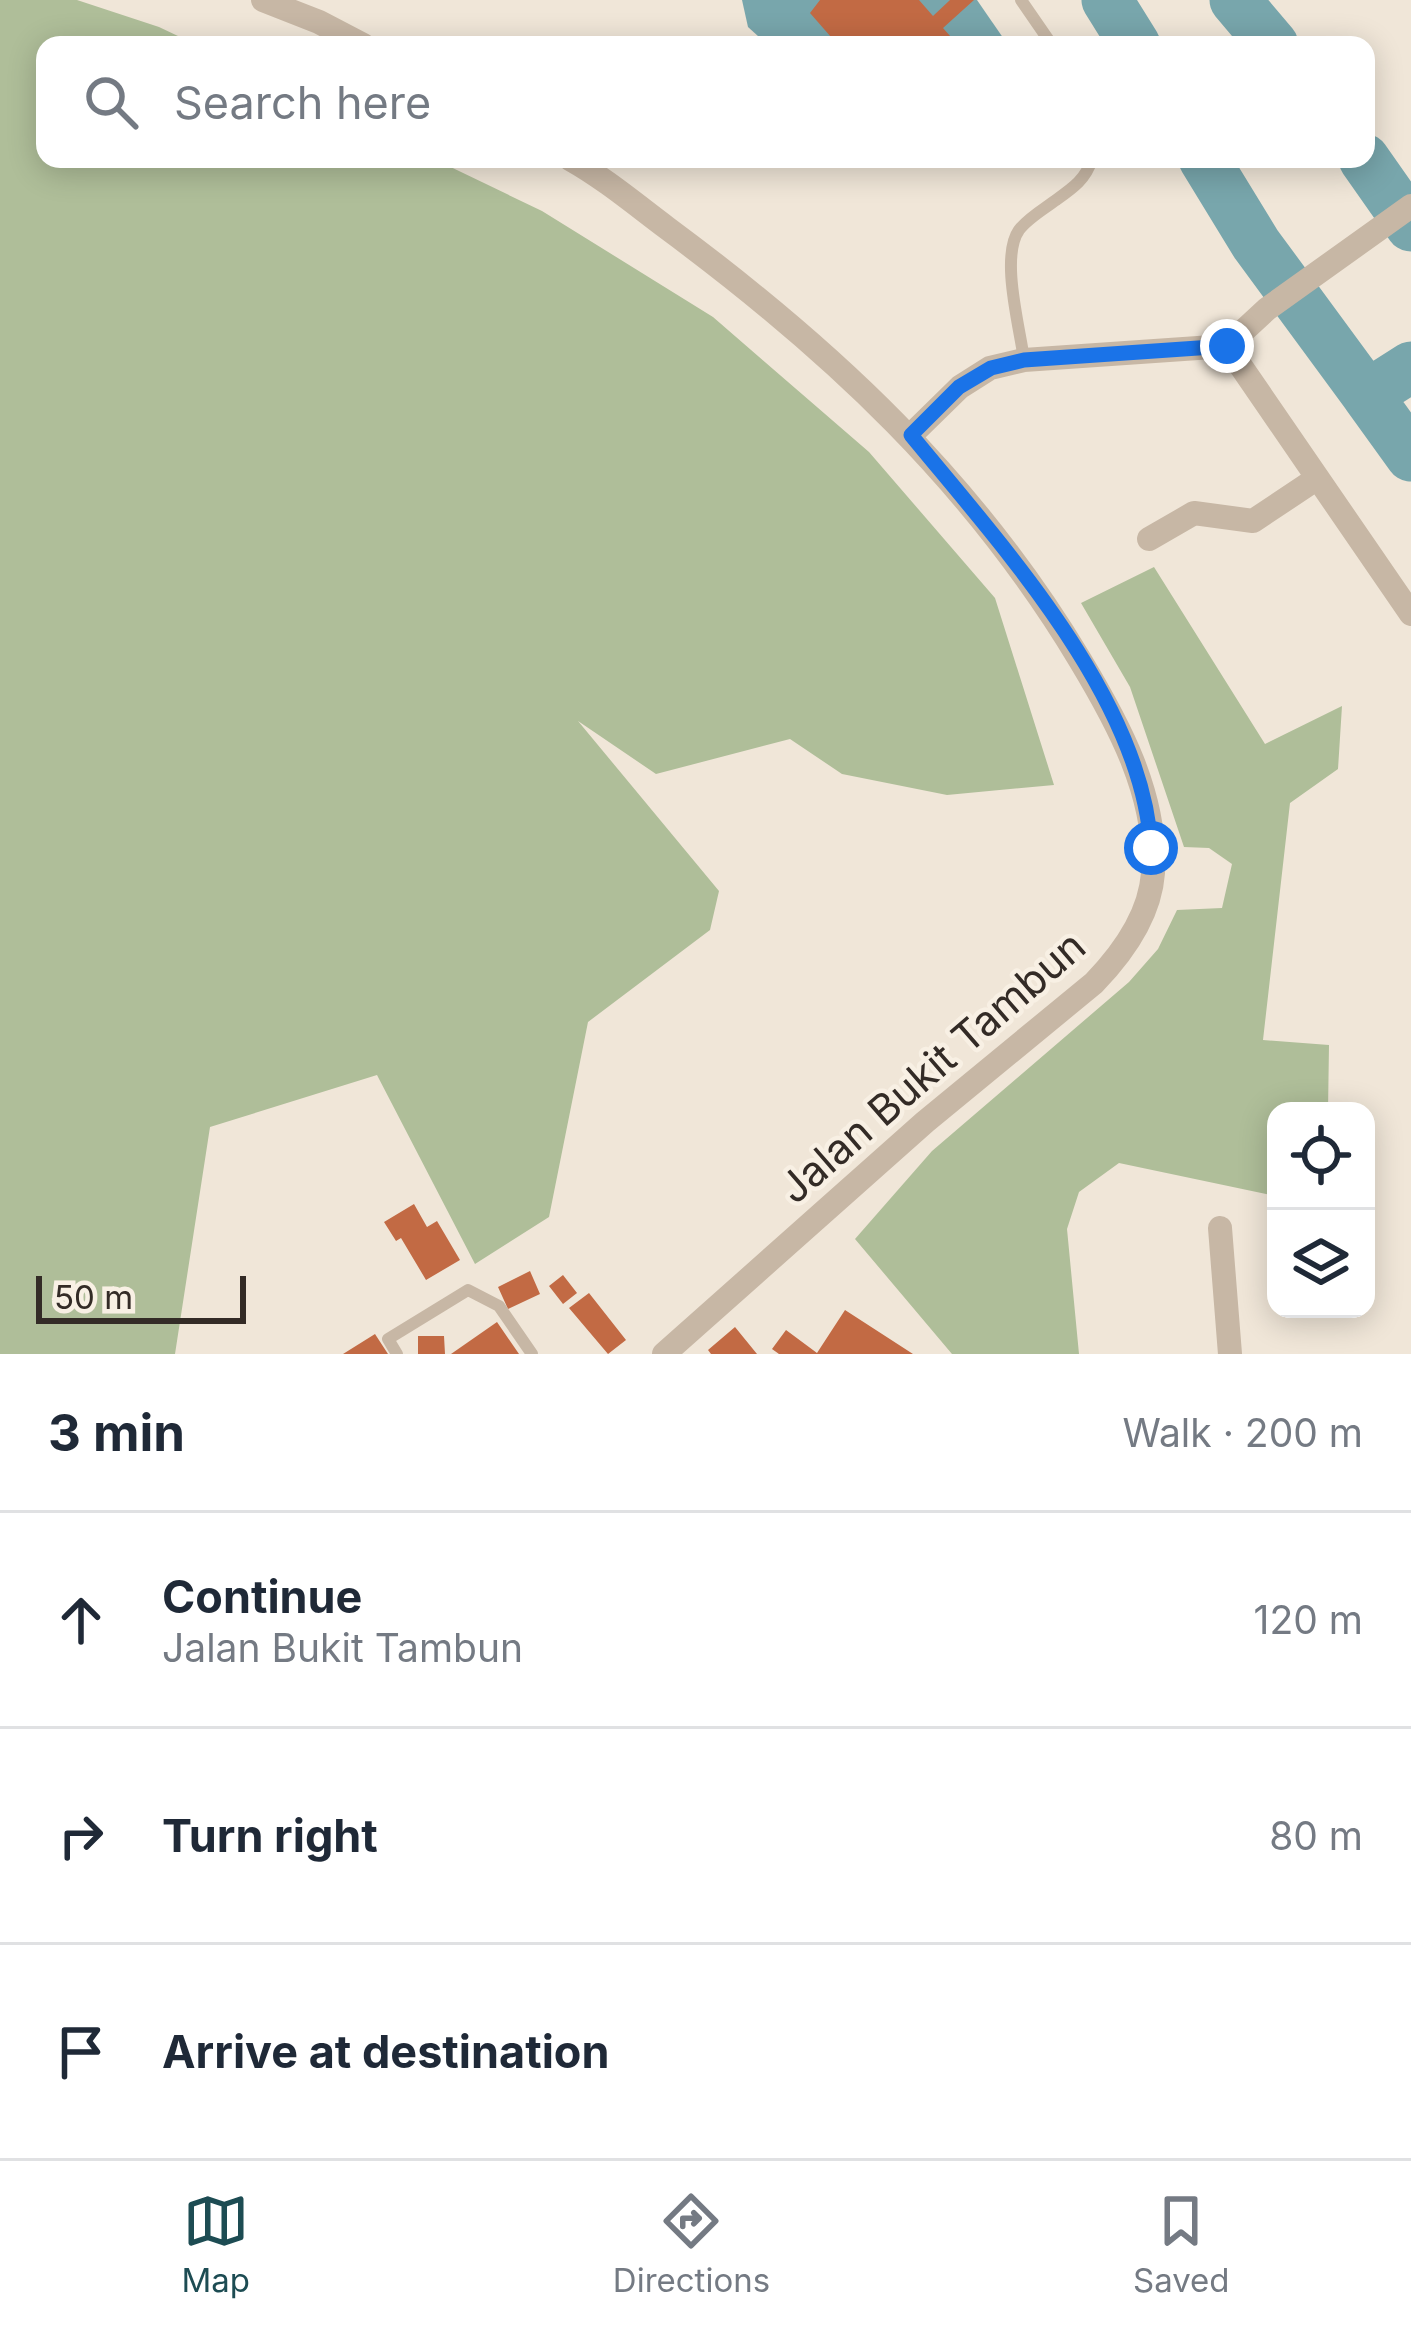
<!DOCTYPE html>
<html lang="en">
<head>
<meta charset="utf-8">
<style>
	:root { --surface:#fff; --page:#f2f2f3; --text:#1f2937; --muted:#747a83; --line:#e0e1e3; --accent:#1d4c53 }
	body { margin:0; font-family:Inter,sans-serif; background:var(--page); color:var(--text) }
	.controls { position:absolute; right:36px; bottom:36px; display:grid; overflow:hidden; border-radius:24px; box-shadow:0 6px 30px #0003 }
	.controls button { width:108px; height:108px; display:grid; place-items:center; padding:0; border:0; border-bottom:3px solid var(--line); background:var(--surface); color:var(--text); font:60px sans-serif }
	.scale { position:absolute; left:36px; bottom:30px; width:210px; box-sizing:border-box; padding-left:12px; border:6px solid #332b26; border-top:0; font-size:33px; line-height:42px; white-space:nowrap; color:#332b26; -webkit-text-stroke:9px #f8f0e4; paint-order:stroke }
	.stop { position:absolute; width:36px; height:36px; margin:-27px; border:9px solid #1a73e8; border-radius:50%; background:#fff }
	.stop.end { background:#1a73e8; border-color:#fff; box-shadow:0 3px 12px #0008 }
	.list { margin:0; padding:0; list-style:none }
	h2 { display:flex; justify-content:space-between; align-items:center; height:156px; margin:0; padding:0 48px; font-size:51px }
	h2 small { font-size:39px; font-weight:400; color:var(--muted) }
	.list li { display:grid; grid-template-columns:78px 1fr auto; gap:36px; align-items:center; box-sizing:border-box; height:216px; padding:0 48px; border-top:3px solid var(--line) }
	.list b { display:block; font-size:45px; white-space:nowrap }
	.list p { margin:0; font-size:39px; white-space:nowrap; color:var(--muted) }
	.list em { font-size:39px; font-style:normal; color:var(--muted) }
	.icon { flex:none; width:66px; height:66px; fill:none; stroke:currentColor; stroke-width:2; stroke-linecap:round; stroke-linejoin:round }
	.map { position:relative; flex:none; width:1411px; height:1354px; overflow:hidden }
	.search { position:absolute; background:var(--surface); box-shadow:0 6px 30px #0003; left:36px; right:36px; top:36px; height:132px; display:flex; align-items:center; gap:30px; box-sizing:border-box; padding:0 42px; border-radius:24px; color:var(--muted); font-size:45px }
	.sheet { height:804px; background:var(--surface) }
	nav { display:flex; justify-content:space-around; align-items:center; box-sizing:border-box; height:168px; border-top:3px solid var(--line); background:var(--surface); font-size:33px; color:var(--muted) }
	nav a { display:grid; justify-items:center; gap:6px }
	nav .on { color:var(--accent) }
	.map>svg:first-child { display:block }
</style>
</head>
<body>
<div class="map">
<svg width="1411" height="1354" viewBox="0 0 1411 1354">
	<rect width="100%" height="100%" fill="#f0e6d8"/>
	<path fill="#afbe99" d="M0 0H77L159 27 197 45H45V159H434L542 211 713 317 869 452 995 598 1054 785 947 795 842 774 790 739 656 774 578 721 719 891 710 930 588 1022 549 1217 475 1264 377 1075 210 1127 175 1354H0Z
		M1154 567 1265 744 1342 706 1338 769 1290 803 1263 1040 1329 1045 1328 1111H1276V1196L1119 1163 1079 1192 1067 1229 1079 1354H952L855 1239 932 1151 1129 982 1158 949 1177 910 1222 908 1232 864 1209 848 1184 847 1130 687 1081 603Z"/>
	<path fill="#78a6ac" d="M742 0H977L1008 45H768L748 27Z"/>
	<g fill="none" stroke-linecap="round" stroke-linejoin="round">
		<path stroke="#78a6ac" stroke-width="51" d="M1107 0 1135 45
			M1235 0 1273 45
			M1204 159 1256 244 1367 395 1411 367
			M1364 159 1411 226
			M1367 395 1411 456"/>
	</g>
	<path fill="#c26a44" d="M820 0H919L933 16 950 0H974L943 28 958 45H838L810 13Z
		M414 1204 427 1227 437 1221 460 1260 426 1280 401 1238 396 1241 384 1222Z
		M530 1271 540 1294 508 1309 498 1287Z
		M563 1275 577 1293 563 1304 549 1286Z
		M589 1293 626 1340 608 1354 569 1308Z
		M845 1310 913 1354H779L772 1349 786 1330 817 1353Z
		M497 1322 519 1354H451Z
		M735 1327 757 1354H711L708 1350Z
		M375 1334 388 1354H343Z
		M418 1336H444L445 1354H418Z"/>
	<g fill="none" stroke-linecap="round" stroke-linejoin="round">
		<path stroke="#c7b7a5" stroke-width="12" d="M1021 0 1052 45
			M1024 360C1020 328 1000 257 1019 230 1028 218 1044 209 1056 200 1073 188 1086 179 1092 159
			M397 1354 388 1339 468 1290 499 1306 532 1354"/>
		<path stroke="#c7b7a5" stroke-width="24" d="M263 0 319 22 363 45
			M570 159C604 178 635 204 667 228 833 351 973 482 1080 660 1118 723 1158 796 1153 873 1150 915 1122 954 1094 983L925 1122 664 1354
			M1227 346 1411 614
			M911 435 960 387 990 368 1024 360 1227 346 1267 309 1411 206
			M1149 539 1194 513 1253 521 1316 479
			M1220 1228 1230 1354"/>
	</g>
	<g fill="none" stroke-linecap="round" stroke-linejoin="round">
		<path stroke="#1a73e8" stroke-width="15" d="M1151 848C1143 699 1002 546 911 435L959 387 991 368 1024 360 1227 346"/>
	</g>
	<g text-anchor="middle" stroke-width="9" stroke-linejoin="round" paint-order="stroke">
		<g font-size="42" fill="#332b26" stroke="#f8f0e4">
			<text transform="translate(932 1067) rotate(-41)" y="15">Jalan Bukit Tambun</text>
		</g>
	</g>
</svg>
<div class="controls">
<button><svg class="icon" aria-label="locate" viewBox="0 0 24 24"><circle cx="12" cy="12" r="6"/><path d="M12 2v4M12 18v4M2 12h4M18 12h4"/></svg></button>
<button><svg class="icon" aria-label="layers" viewBox="0 0 24 24"><path d="M12 4l9 5-9 5-9-5zM3 14l9 5 9-5"/></svg></button>
</div>
<div class="scale">50 m</div>
<div class="stop" style="left:1151px;top:848px"></div>
<div class="stop end" style="left:1227px;top:346px"></div>
<div class="search"><svg class="icon" aria-label="search" viewBox="0 0 24 24"><circle cx="10" cy="10" r="6"/><path d="M15 15l6 6"/></svg>Search here</div>
</div>
<section class="sheet">
<h2>3 min<small>Walk · 200 m</small></h2>
<ul class="list">
<li><svg class="icon" aria-label="ahead" viewBox="0 0 24 24"><path d="M12 20V5M6 11l6-6 6 6"/></svg><div><b>Continue</b><p>Jalan Bukit Tambun</p></div><em>120 m</em></li>
<li><svg class="icon" aria-label="right" viewBox="0 0 24 24"><path d="M7 20v-9h11M14 6l5 5-5 5"/></svg><div><b>Turn right</b></div><em>80 m</em></li>
<li><svg class="icon" aria-label="arrive" viewBox="0 0 24 24"><path d="M6 21V4h12l-3 4 3 4H6"/></svg><div><b>Arrive at destination</b></div></li>
</ul>
</section>
<nav>
<a class="on"><svg class="icon" aria-label="map" viewBox="0 0 24 24"><path d="M3 6l6-2 6 2 6-2v14l-6 2-6-2-6 2zM9 4v14M15 6v14"/></svg>Map</a>
<a><svg class="icon" aria-label="directions" viewBox="0 0 24 24"><path d="M12 3l9 9-9 9-9-9zM9 14v-3h6M13 9l2 2-2 2"/></svg>Directions</a>
<a><svg class="icon" aria-label="saved" viewBox="0 0 24 24"><path d="M7 4h10v16l-5-4-5 4z"/></svg>Saved</a>
</nav>
</body>
</html>
